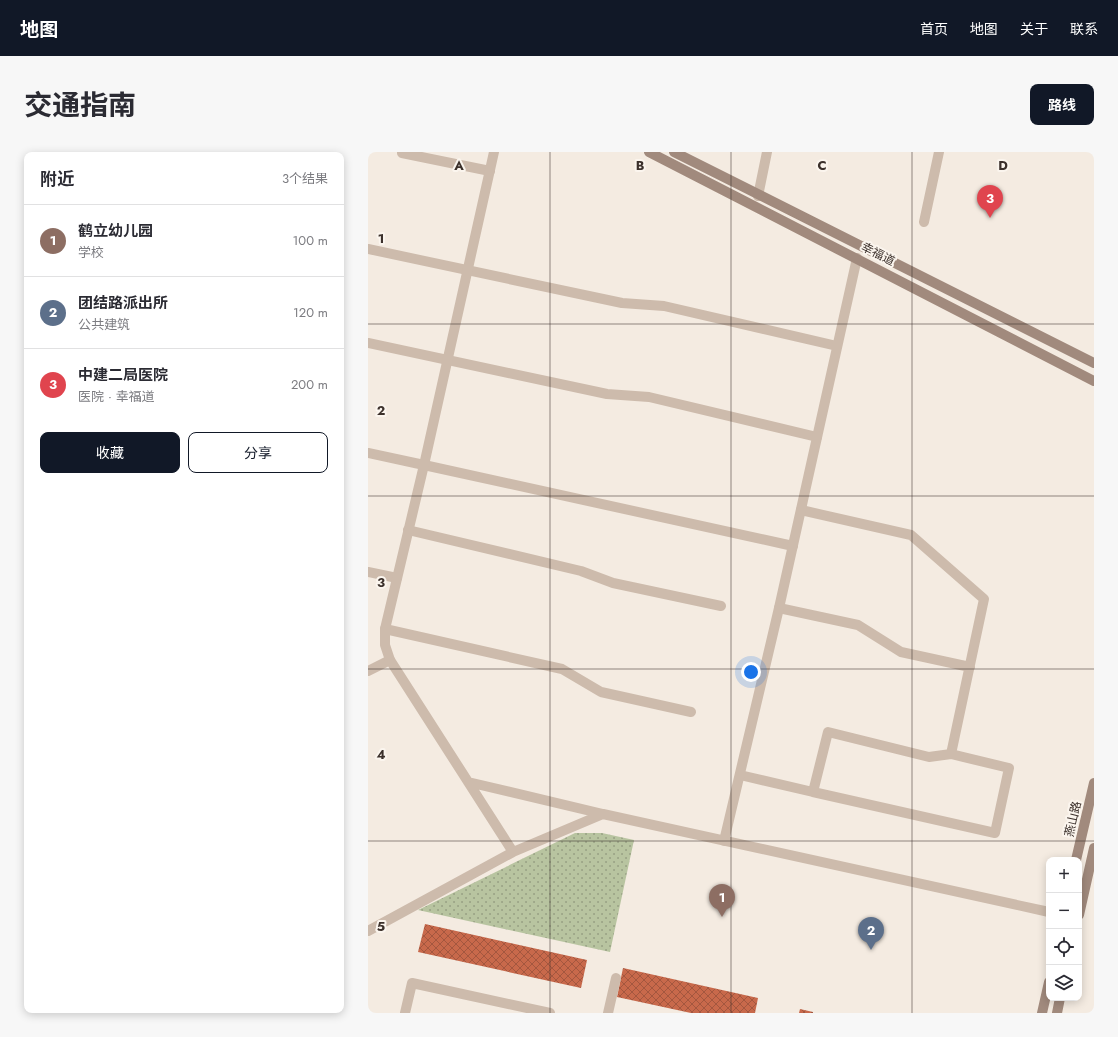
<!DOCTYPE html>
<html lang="zh">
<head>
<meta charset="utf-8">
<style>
	:root { --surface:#fff; --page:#f7f7f7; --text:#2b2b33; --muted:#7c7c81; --line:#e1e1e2; --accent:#111827 }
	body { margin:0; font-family:Jost,"Noto Sans SC",sans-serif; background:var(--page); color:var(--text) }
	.controls { position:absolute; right:12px; bottom:12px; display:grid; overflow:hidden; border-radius:8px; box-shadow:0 2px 10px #0003 }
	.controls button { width:36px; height:36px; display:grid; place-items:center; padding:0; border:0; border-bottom:1px solid var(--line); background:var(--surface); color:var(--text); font:20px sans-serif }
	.you { position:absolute; left:383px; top:520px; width:14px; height:14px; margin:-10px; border:3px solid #fff; border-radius:50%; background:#1a73e8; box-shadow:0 0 0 6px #1a73e833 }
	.badge { display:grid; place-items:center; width:26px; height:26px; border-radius:50%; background:var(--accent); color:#fff; font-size:13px; font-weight:700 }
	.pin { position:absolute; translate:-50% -33px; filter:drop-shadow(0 1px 2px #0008) }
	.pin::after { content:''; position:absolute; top:21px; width:14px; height:12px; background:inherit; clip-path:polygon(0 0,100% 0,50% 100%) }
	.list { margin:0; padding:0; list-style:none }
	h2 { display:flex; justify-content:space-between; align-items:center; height:52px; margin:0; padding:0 16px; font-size:17px }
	h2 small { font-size:13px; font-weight:400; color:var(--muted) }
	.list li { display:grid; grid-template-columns:26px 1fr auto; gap:12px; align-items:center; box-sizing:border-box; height:72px; padding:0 16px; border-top:1px solid var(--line) }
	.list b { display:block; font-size:15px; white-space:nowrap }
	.list p { margin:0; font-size:13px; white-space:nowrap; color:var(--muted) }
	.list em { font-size:13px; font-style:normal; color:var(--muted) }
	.actions { display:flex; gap:8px; padding:12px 16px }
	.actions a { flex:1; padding:9px 0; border:1px solid var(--accent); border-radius:8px; text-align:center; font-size:14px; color:var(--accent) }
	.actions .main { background:var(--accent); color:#fff }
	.icon { flex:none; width:22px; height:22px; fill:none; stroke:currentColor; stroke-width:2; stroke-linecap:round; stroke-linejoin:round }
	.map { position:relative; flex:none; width:726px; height:861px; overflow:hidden; border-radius:8px }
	header { display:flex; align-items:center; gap:24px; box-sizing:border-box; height:56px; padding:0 20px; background:var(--accent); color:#fff }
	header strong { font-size:19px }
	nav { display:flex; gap:22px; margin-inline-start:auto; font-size:14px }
	.intro { display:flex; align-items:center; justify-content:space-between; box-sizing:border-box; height:96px; padding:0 24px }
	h1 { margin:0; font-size:28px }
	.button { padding:10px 18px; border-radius:8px; background:var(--accent); color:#fff; font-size:14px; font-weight:700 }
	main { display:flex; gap:24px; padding:0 24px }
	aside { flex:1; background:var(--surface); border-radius:8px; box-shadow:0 2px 10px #0003 }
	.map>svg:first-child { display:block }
</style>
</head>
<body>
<header>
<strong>地图</strong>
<nav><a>首页</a><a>地图</a><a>关于</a><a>联系</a></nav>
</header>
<div class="intro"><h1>交通指南</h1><a class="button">路线</a></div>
<main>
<aside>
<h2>附近<small>3个结果</small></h2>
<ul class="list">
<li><span class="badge" style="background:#8d6e63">1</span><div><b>鹤立幼儿园</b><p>学校</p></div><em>100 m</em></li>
<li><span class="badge" style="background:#5c6f8a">2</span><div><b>团结路派出所</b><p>公共建筑</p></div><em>120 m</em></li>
<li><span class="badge" style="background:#e0444e">3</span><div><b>中建二局医院</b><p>医院 · 幸福道</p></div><em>200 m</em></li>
</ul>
<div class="actions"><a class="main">收藏</a><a>分享</a></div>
</aside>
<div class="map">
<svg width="726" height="861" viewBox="0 0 726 861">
	<defs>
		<pattern id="green-dots" width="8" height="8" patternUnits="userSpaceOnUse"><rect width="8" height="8" fill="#b8c4a0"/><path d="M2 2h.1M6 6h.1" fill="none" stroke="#97a083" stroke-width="1.8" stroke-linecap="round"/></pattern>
		<pattern id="building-cross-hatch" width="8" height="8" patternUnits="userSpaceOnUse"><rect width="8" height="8" fill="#c8694b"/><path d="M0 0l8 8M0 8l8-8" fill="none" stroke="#a4573f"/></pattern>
	</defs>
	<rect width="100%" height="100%" fill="#f4ebe1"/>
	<path fill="url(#green-dots)" d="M207 681H234L266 688 242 800 50 758Z"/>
	<path fill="url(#building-cross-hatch)" d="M57 772 219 808 213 836 50 800Z
		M255 816 390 846 387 861H323L249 845Z
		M432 857 445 860V861H431Z"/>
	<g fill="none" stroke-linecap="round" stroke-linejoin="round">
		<path stroke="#cdbbac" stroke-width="10" d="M34 1 122 19
			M556 70 571 0
			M0 97 254 151 296 154 469 194
			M0 191 239 242 281 245 449 285
			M56 313 425 394
			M40 378 213 419 245 431 353 454
			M0 420 29 426
			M411 456 490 473 533 500 602 515
			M17 477 194 517 233 540 323 560
			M0 519 22 508
			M372 623 445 640 460 580 561 605 583 602 616 447 543 383 433 358
			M445 640 627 681 641 616 583 602
			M37 861 44 831 182 861
			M240 861 248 826"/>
		<path stroke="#cdbbac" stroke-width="10" d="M126 0 56 313 17 477V493L22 508 145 700
			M390 44 399 0
			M0 301 56 313
			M100 630 235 662
			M356 689 411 456 489 106
			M0 779 145 700 235 662 681 760"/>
		<path stroke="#a18a7d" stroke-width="10" d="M281 0 726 229
			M306 0 726 211
			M708 708 726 631
			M711 763 726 696
			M674 861 681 830
			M689 861 692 846"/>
	</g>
	<path fill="none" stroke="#3b302b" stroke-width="1" stroke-opacity="0.55" d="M182 0V861M363 0V861M544 0V861M0 172H726M0 344H726M0 517H726M0 689H726"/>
	<g text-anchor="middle" stroke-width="4" stroke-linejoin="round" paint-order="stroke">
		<g font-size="12" fill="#3b302b" stroke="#fbf5ee">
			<text transform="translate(510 102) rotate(27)" y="4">幸福道</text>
			<text transform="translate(705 667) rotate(-77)" y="4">燕山路</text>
		</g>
	</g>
	<g font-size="13" text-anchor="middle" font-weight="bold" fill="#3b302b" stroke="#fbf5ee" stroke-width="4" stroke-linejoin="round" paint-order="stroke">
		<text x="91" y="18">A</text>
		<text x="272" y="18">B</text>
		<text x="454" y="18">C</text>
		<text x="635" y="18">D</text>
		<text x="13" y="91">1</text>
		<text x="13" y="263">2</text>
		<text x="13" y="435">3</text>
		<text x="13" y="607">4</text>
		<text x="13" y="779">5</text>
	</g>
</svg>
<div class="controls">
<button>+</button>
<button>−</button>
<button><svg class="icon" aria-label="locate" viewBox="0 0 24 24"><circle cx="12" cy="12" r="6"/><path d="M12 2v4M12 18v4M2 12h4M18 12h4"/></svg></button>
<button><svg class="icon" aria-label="layers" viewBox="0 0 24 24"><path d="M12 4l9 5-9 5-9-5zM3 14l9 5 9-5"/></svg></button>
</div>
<div class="you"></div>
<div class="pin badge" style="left:354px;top:765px;background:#8d6e63">1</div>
<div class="pin badge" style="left:503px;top:798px;background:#5c6f8a">2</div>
<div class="pin badge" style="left:622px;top:66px;background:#e0444e">3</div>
</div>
</main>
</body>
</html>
